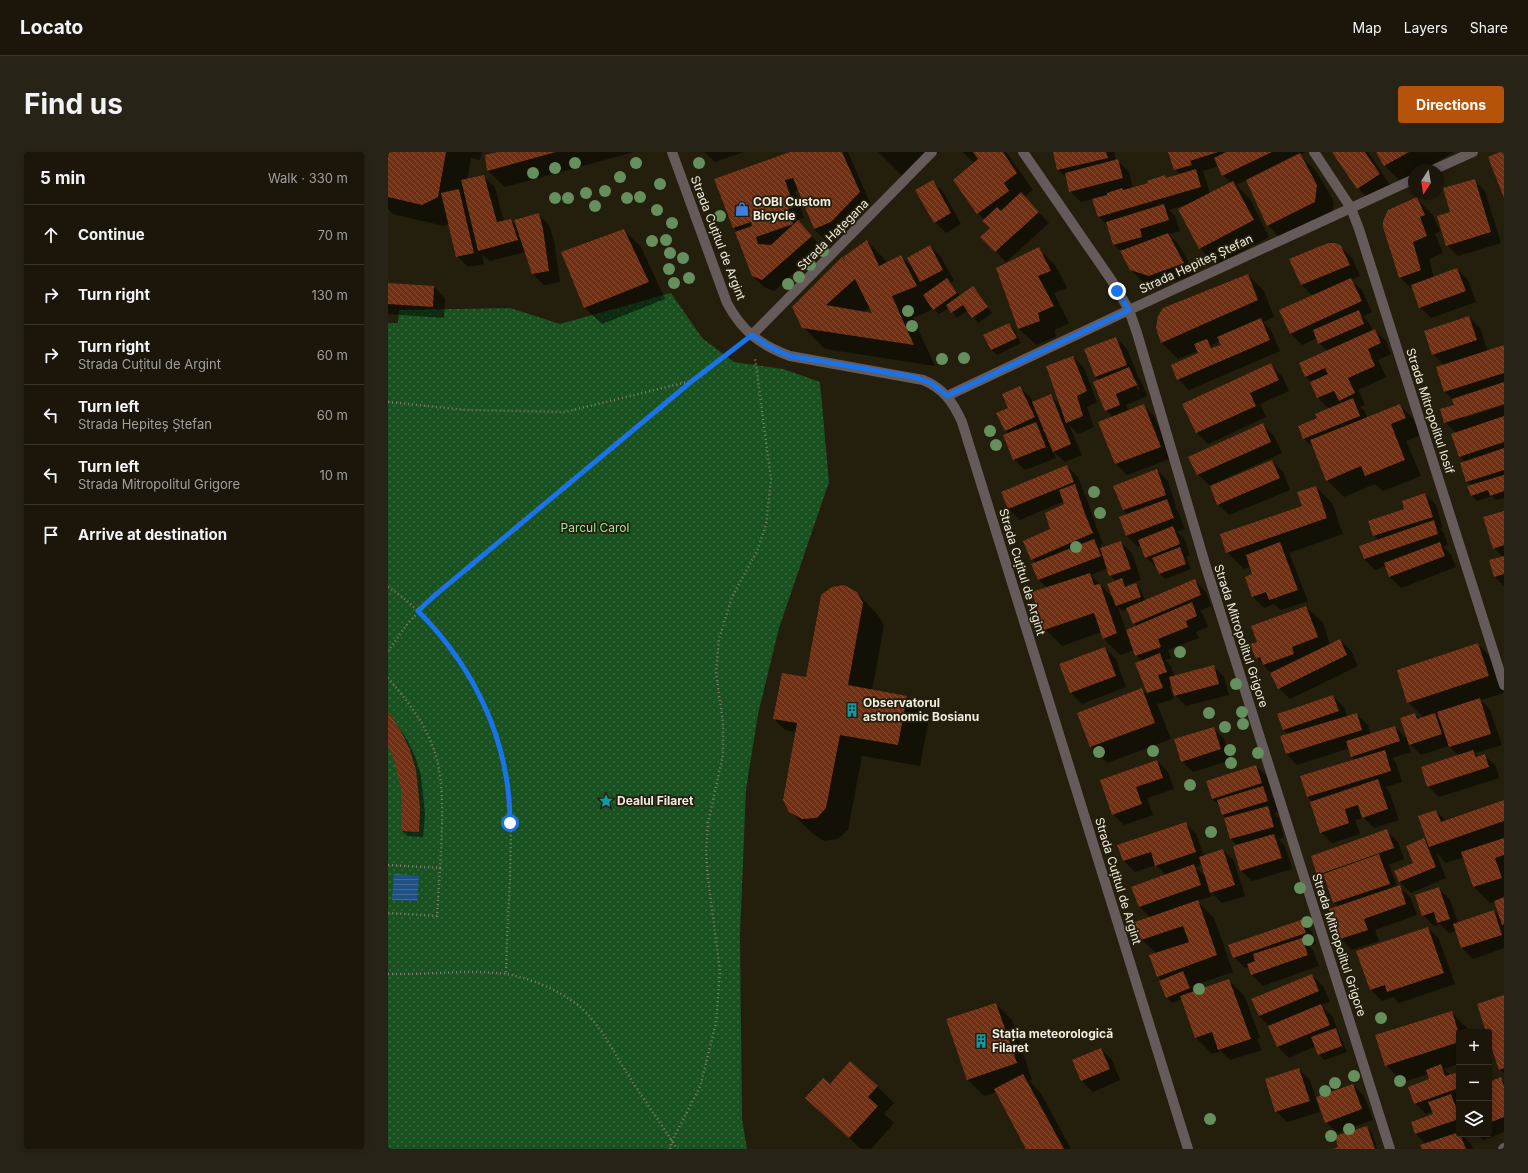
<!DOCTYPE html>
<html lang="en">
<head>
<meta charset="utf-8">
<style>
	:root { --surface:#1b1609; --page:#282317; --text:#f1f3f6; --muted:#a09f9c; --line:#39352a; --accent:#b45309 }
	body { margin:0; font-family:Inter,sans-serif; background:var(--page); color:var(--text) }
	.controls { position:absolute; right:12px; bottom:12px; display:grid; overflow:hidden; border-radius:4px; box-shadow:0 2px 6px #0003 }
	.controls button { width:36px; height:36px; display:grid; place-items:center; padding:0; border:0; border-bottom:1px solid var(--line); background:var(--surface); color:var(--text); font:20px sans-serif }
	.compass { position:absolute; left:1020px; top:12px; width:36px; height:36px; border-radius:50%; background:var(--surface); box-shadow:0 2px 6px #0003; rotate:192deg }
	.stop { position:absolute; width:12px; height:12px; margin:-9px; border:3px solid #1a73e8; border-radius:50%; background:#fff }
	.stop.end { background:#1a73e8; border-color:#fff; box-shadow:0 1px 4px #0008 }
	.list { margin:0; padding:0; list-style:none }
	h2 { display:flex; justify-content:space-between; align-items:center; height:52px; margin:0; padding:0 16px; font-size:17px }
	h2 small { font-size:13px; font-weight:400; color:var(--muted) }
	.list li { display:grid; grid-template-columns:26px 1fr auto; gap:12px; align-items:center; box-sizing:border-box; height:60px; padding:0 16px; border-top:1px solid var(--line) }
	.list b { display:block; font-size:15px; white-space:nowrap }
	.list p { margin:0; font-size:13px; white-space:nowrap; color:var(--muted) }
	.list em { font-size:13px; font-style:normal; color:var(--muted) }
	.icon { flex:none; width:22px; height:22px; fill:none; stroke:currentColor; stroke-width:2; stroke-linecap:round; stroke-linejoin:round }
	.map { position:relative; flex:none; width:1116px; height:997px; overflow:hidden; border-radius:4px }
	header { display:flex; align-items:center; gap:24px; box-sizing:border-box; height:56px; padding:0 20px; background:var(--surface); border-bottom:1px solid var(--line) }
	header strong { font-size:19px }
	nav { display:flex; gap:22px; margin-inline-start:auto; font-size:14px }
	.intro { display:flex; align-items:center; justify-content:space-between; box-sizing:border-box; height:96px; padding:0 24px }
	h1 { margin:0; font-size:28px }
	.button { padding:10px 18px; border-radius:4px; background:var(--accent); color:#fff; font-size:14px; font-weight:700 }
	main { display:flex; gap:24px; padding:0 24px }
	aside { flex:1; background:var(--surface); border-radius:4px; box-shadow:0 2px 6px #0003 }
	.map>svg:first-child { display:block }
</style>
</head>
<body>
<header>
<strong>Locato</strong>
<nav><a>Map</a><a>Layers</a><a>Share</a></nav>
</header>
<div class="intro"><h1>Find us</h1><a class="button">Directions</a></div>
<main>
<aside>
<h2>5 min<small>Walk · 330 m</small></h2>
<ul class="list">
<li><svg class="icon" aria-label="ahead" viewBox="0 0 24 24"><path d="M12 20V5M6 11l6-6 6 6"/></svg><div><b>Continue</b></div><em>70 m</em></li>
<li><svg class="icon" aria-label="right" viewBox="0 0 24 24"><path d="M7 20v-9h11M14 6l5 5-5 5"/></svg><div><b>Turn right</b></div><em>130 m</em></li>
<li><svg class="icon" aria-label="right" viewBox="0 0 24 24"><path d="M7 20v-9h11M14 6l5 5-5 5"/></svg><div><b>Turn right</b><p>Strada Cuțitul de Argint</p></div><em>60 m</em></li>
<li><svg class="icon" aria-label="left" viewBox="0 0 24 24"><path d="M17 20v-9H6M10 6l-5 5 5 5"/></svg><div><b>Turn left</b><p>Strada Hepiteș Ștefan</p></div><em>60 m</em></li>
<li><svg class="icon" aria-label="left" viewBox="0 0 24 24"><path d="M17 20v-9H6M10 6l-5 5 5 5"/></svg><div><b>Turn left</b><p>Strada Mitropolitul Grigore</p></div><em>10 m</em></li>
<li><svg class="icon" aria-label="arrive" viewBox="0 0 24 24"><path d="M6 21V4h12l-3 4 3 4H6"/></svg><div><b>Arrive at destination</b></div></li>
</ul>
</aside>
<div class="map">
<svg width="1116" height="997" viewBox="0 0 1116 997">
	<defs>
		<pattern id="park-dots" width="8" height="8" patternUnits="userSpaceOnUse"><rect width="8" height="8" fill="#195120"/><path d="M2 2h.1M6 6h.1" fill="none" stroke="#3b6a40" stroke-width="1.8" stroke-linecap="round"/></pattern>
		<pattern id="water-rules" width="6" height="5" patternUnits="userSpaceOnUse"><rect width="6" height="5" fill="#205185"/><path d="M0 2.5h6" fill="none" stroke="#416a96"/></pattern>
		<pattern id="building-back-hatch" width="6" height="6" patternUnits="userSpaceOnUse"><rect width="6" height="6" fill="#712f13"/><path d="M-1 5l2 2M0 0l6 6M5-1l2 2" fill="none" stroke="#864d35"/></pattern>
	</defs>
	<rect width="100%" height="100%" fill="#241e0c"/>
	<path fill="url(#park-dots)" d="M283 141 314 186 346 210 395 217 432 230 441 330 391 476 370 562 358 637 352 783 354 967 359 997H0V171H10L11 158 122 156 172 172Z"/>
	<path fill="url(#water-rules)" d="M6 722 31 724 29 749 4 748Z"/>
	<path fill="#0007" fill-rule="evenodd" d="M0 0H94L92 8 83 6 79 28 95 24 107 35 116 70 123 68 130 76 150 62 161 73 166 89 172 130 156 133 145 122 137 100 102 109 94 102 96 112 80 115 69 104 61 72 56 74 5 62 0 57Z
		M114 0H246L117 35 100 19 98 4Z
		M316 0H356L327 10Z
		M405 0H460L482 51 454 81 437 88 426 77 411 38 407 39 416 66 410 68 411 71 434 95 386 139 376 135 365 124 350 80 345 75Z
		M490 0H551L521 31Z
		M575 0H618L645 38 636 45 661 71 618 110 594 85 603 76 590 61 586 11Z
		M666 0H726L728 9H730L741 20 745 36 761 32 777 25 779 26 792 22 787 17 781 0H918L912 3 928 19 946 50 943 67 896 90 880 73 859 28 848 33 862 47 881 85 828 113 812 96 798 53 781 58 787 64 792 79 781 82 791 93 807 122 773 134 754 129 743 118 735 101 726 93 720 74 710 64 706 47 693 50 682 39 679 26 670 18ZM831 14 835 23 843 31 822 42 815 19Z
		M945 0H980L1002 33 981 47 970 36Z
		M989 0H1066L1035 18H1026V23L1013 30 997 14Z
		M1086 28 1097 39 1113 91 1070 104 1059 93 1064 60Z
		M544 29 555 40 573 72 558 81 547 70Z
		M1029 47 1045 63 1052 79 1047 82 1055 101 1041 107 1046 126 1069 117 1080 128 1088 150 1043 166 1032 155 1026 139 1012 125Z
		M236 78 253 95 277 147 214 172 197 156 174 101Z
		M479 89 500 111 513 104 525 116 542 94 553 105 566 129 562 131 572 144 585 136 604 161 590 171 580 158 569 166 561 156 551 162 546 157 525 166 547 214 437 197 415 175 454 107ZM482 154 486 163 475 161Z
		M953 95 964 106 972 124 963 128 974 138 984 160 975 164 981 171 985 179 987 178 998 189 1003 202 990 208 998 225 970 238 977 253 972 255 976 258 979 266 1012 253 1028 270 1033 283 1018 289 1033 324 995 339 987 332 956 345 939 328 926 296 916 287 911 274 930 266 941 257 930 246 923 230 917 224 940 199 931 191 929 186 914 193 903 182 892 159 925 144 913 132Z
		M651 97 667 113 679 136 666 141 681 171 667 178 668 185 648 193 631 177 609 117Z
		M860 123 876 139 886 165 875 170 883 178 892 199 801 238 790 227 811 202 810 199 790 207 774 191 769 176ZM832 189 834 193 827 196 823 193Z
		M0 132 46 135 57 146 56 166 0 162Z
		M1081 165 1092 176 1100 200 1116 195V251L1076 263V266L1116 253V346L1108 348 1104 344 1089 349 1084 344 1083 334 1079 330 1073 312 1077 310 1072 305 1068 281 1057 270 1067 253 1065 248 1056 239V213L1045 202Z
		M621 172 626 177 633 191 609 203 603 197Z
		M728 186 739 197 750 224H749L752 227 759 244 738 253 741 259 755 253 766 264 784 306 739 323 728 312 712 271 725 265 718 258 712 228 708 225 697 198ZM745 228H748L752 238H750Z
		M685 205 696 216 709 250 699 255 706 275 690 282 681 273 694 303 677 310 665 299 668 306 637 318 626 307 621 282 617 278 622 256 632 235 643 246 645 251 662 244 673 254ZM656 276 659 282 654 278Z
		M883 213 894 224 901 239 872 252 878 265 820 292 809 281Z
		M875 273 886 284 894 301 823 333V334L884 309 895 320 902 338 841 363 830 352 822 333H821L810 322Z
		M679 314 690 325 696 341H695L698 344 708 374 715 392 712 393 715 396 733 390 744 401 753 428 739 433 740 435 747 432 753 437 757 449 807 429 818 440 823 454 812 459 815 462 820 475 808 480 811 486 780 498 783 506 777 508 783 514 787 525 825 514 836 525 841 543 798 554 787 543 784 533 781 534 786 547 769 552 783 587 719 611 703 594 754 537 761 544 748 511 754 509 748 503 746 498 732 503 715 486 713 480 674 494 657 477 659 436 651 428 644 412 648 411 644 407 678 352 676 349 632 368 621 357 614 341ZM720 416 722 423 728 429 726 447 703 423ZM730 455 734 459 740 457 748 474 738 479Z
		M769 318 780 329 788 354 786 355 790 359 797 377 789 380 796 386 802 403 798 405 803 417 777 427 772 422 769 416 758 405 754 393 750 395 739 384 732 366 740 363 735 358Z
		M928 335 944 351 955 382 901 401 920 449 893 458 886 452 876 456 865 445 858 425 866 423 863 414 856 417 839 400 915 355Z
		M1037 342 1048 353 1055 376 1052 377 1056 381 1060 393 1055 395 1063 402 1068 415 1013 436 1002 425 998 414 987 418 976 407 991 388 986 384Z
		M1116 360V434L1107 425 1102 409 1115 405 1106 396Z
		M468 440 490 463 496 474 484 538 519 545 541 566 532 614 474 604 460 678 450 687 436 689 424 681 402 659 408 580 397 578 386 567 418 526Z
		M918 455 935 471 942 493 952 488 963 499 970 514 902 547 891 536 883 521 869 506 870 491Z
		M1090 492 1106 509 1116 541 1093 548 1102 558 1114 593 1087 601 1091 605 1096 603 1108 614 1111 626 1051 645 1040 634 1071 604 1061 594 1033 603 1020 590 1023 600 1004 606 1008 611 1014 630 997 635 1001 639 1011 668 986 676 976 666 967 668 972 682 944 691 933 680 925 650 919 644 968 608 964 605 962 596 909 613 898 602 901 583 896 578 945 544 956 555 959 565 968 562 980 573 983 583 1007 575 1020 588 1027 562 1032 567 1036 566 1020 550ZM1051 562 1053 569 1048 563Z
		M717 496 728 507 738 535 694 552 683 541Z
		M0 560 18 586 27 604 33 624 37 662 35 685 19 684 14 679 15 653 14 636 6 604 0 593Z
		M825 576 836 587 843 608 805 620 794 609Z
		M769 609 780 620 786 637 759 646 765 663 736 673 725 662Z
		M868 614 879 625 884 642 882 643 886 646 890 660 886 661 891 666 896 686 890 687 897 694 904 717 864 729 853 718 850 694 843 687 839 667 835 663 832 654 824 647Z
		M1116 649V796L1085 807 1074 796 1068 779 1061 781 1052 772 1046 774 1035 763 1051 737 1062 748 1070 771 1106 759 1113 766 1108 750 1102 751 1086 735 1076 705 1058 711 1048 700 1058 726 1023 741 1012 730 1026 712 1036 688 1041 693 1048 659 1058 669Z
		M797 671 808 682 816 704 835 698 846 709 857 744 834 751 822 739 824 744 809 749 826 766 845 820 804 834 806 840 841 828 857 845 872 886 869 887 874 898 842 908 833 899 824 902 808 886 794 847 784 851 779 846 772 829H774L770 824 769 802 754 788 763 766 752 755 778 723 768 713 747 720 736 709 731 694ZM814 713 819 726 807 715Z
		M999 679 1010 690 1016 707 1000 713 1002 715 1009 735 1011 734 1022 745 1029 763 987 778 991 789 964 798 953 787 943 758 951 755 946 751 939 732 930 722Z
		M913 769 924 780 928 792 921 794 925 798 931 814 875 834 864 823 861 815 857 816 846 805Z
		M1040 776 1051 787 1067 832 1011 851 1005 845 994 849 983 838Z
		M924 823 935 834 942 850 933 853 944 864 959 900 936 908 931 902 928 894 901 906 890 895 882 875 871 864 864 848Z
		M1116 844V922L1112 918 1101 885V880H1099Z
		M608 852 624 868 644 928 641 929 652 940 683 997H639L609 940 596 944 580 928Z
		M1063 860 1080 877 1081 880H1071V912L1056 917 1063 924 1071 921V982H1073L1083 992 1085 997H1035L1038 992 1028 982 1024 970 1046 962 1045 959 1038 962 1027 951 1042 928 1040 922 1015 930 998 913Z
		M713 897 724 908 732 928 705 940 694 929 686 909Z
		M911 917 922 928 928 946 965 933 976 944 985 968 949 981 938 970 930 946 928 947 932 960 899 970 888 959Z
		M1112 926 1116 930V980L1095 988 1089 982H1101V931Z
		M442 934H489L506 951 496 962 506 971 483 997H473L418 946Z
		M978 975 984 980 989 997H947L952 995Z"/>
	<path fill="url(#building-back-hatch)" fill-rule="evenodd" d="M0 0H58L50 45 34 53 0 45Z
		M110 0H168L99 19 97 3Z
		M402 0H454L472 40 443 70 426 77 405 26 397 28 406 55 400 57 405 72 368 85 370 92 383 93 410 68 424 84 374 128 364 124 347 80 364 74 363 70 345 76 326 27Z
		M585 0H615L629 21 616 31 621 39 589 62 565 28 590 7Z
		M665 0H718L720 6 669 18Z
		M780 0H830L802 9 804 13 786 18Z
		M838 0H884L834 24 826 6Z
		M944 0H977L992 22 969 37Z
		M988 0H1021L996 14Z
		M1112 0H1116V46L1100 5Z
		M912 1 929 33 927 50 879 74 858 28Z
		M730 7 735 26 681 40 677 21Z
		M808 17 813 35 710 65 704 47 719 43V41L734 36 735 38 760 31 759 29 777 23 778 26Z
		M96 23 109 70 123 67 130 88 90 99 73 28Z
		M1087 27 1103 80 1058 94 1049 64 1062 60 1055 36Z
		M545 28 563 61 546 71 527 38Z
		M845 29 866 68 811 97 790 57Z
		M71 37 86 101 68 105 53 41Z
		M633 40 651 60 607 100 592 85 602 76 594 69 609 55 613 59Z
		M1029 45 1037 63 1032 65 1039 84 1025 90 1033 118 1011 126 995 75V69L1000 58Z
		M776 52 781 68 752 77 754 85 725 93 718 70Z
		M151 61 155 77 161 119 144 122 126 68Z
		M236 77 261 130 196 156 173 100Z
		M780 81 796 111 761 124 742 118 732 99Z
		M479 88 491 114 513 103 529 134 504 144 526 193 414 176 404 155 454 105 458 111 455 105ZM467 127 484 161 438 153Z
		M940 91H948L953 94 962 113 913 133 901 107Z
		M542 93 555 118 532 130 519 106Z
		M651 95 663 119 650 124 666 154 650 161 652 169 630 177 608 116Z
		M1069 116 1078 139 1031 156 1023 133Z
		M860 122 870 148 773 191 768 176 770 164 775 156Z
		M559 126 569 141 545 158 535 143Z
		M963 126 974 149 902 182 891 158Z
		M0 131 46 134 45 155 0 152Z
		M585 134 600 155 584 166 575 153 563 161 558 153Z
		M971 158 976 172 930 192 925 178Z
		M1081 164 1089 188 1044 203 1036 179Z
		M873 166 882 188 789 228 783 213 810 201 806 192 819 187 823 196 833 193 829 185Z
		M621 171 629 186 603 198 595 183Z
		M987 177 993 191 980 197 987 214 960 226 967 241 951 249 946 239 929 246 922 230 940 222 937 216 917 225 911 211Z
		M728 185 739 213 707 225 696 197Z
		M1116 193V221L1056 240 1048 215Z
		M685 204 699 239 689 244 695 264 678 271 658 214Z
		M883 211 891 228 862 241 868 254 808 281 794 252Z
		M741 215 749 233 728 242 732 253 717 259 705 230Z
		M1116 230V252L1056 271 1052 257 1066 253 1064 247Z
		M632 234 647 265 617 279 608 261 620 256 614 242Z
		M663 242 683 292 665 300 644 250Z
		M965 246 972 264 915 287 910 274 929 266 927 262Z
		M756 252 773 295 727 312 710 270Z
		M1012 252 1018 266 1003 272 1017 308 977 324 973 314 938 329 922 288Z
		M1116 264V290L1071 305 1063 282Z
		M648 270 658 295 625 308 615 283Z
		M875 271 883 290 809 323 800 305Z
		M1116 296V318L1078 330 1072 311Z
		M884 308 892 326 829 353 822 334Z
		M679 313 686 330 620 357 613 340Z
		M769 317 778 343 735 358 725 334Z
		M1116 323V339L1102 344 1100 338 1083 344 1079 334Z
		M687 332 697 362 705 381 643 408 635 389 662 377 657 361 676 352 671 338Z
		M928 334 939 366 838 401 832 382 914 354 909 340Z
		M1037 341 1045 365 985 384 980 369 1016 357 1014 349Z
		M779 347 786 366 738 384 731 365Z
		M1116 359V393L1105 397 1095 365Z
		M1046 368 1050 382 976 407 971 394Z
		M785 374 792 392 757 406 750 388Z
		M706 387 713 404 650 428 643 412Z
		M733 389 743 417 721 424 712 396Z
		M892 390 910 438 881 448 878 440 864 445 857 425 864 422 858 403Z
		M1052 390 1057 404 1001 425 996 411Z
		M792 395 798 412 771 422 764 406Z
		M1116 404V422L1106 425 1101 408Z
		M702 421 706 433 712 432 729 481 715 487 706 461 656 478 644 440Z
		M734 426 737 435 748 431 753 445 728 454 719 432Z
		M807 427 813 443 745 472 738 456Z
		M456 433 469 440 475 451 460 533 519 544 510 593 452 583 438 656 429 666 414 667 401 660 395 648 409 571 385 567 394 521 418 525 433 443 444 435Z
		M804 450 809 464 798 469 800 475 770 487 773 495 747 504 738 478Z
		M918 454 930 485 904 495 906 502 875 513 872 505 868 507 862 492 869 490 863 474Z
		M952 487 959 503 890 537 882 521Z
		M1090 491 1101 524 1019 551 1009 518Z
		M717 495 728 524 682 541 671 512Z
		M772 501 779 520 770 523 775 536 759 541 747 511Z
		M826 513 831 532 786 544 781 525Z
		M754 536 767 571 702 595 689 561Z
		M945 543 951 559 895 578 889 562Z
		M1092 546 1103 582 1061 595 1049 560Z
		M0 559 13 579 22 598 28 618 32 656 31 680 13 679 14 653 13 636 5 605 0 594Z
		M969 561 974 578 898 602 892 584Z
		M1027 561 1029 567 1047 561 1054 582 1021 593 1012 566Z
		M1007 574 1012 589 963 605 958 589Z
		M826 575 833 597 793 610 786 587Z
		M997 598 1003 619 919 645 912 624Z
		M1085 598 1088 605 1097 602 1101 615 1039 635 1033 615Z
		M769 608 775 626 748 635 754 652 724 663 712 628Z
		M868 613 874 631 824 647 818 629Z
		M990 627 1000 657 974 666 970 653 957 657 961 671 932 681 922 650Z
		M875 634 880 649 834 663 829 648Z
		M1116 648V669L1041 695 1030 664 1048 658 1053 670Z
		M880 654 886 675 842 687 836 666Z
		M798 670 808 700 767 714 763 700 735 709 729 693Z
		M999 677 1006 696 929 723 923 704Z
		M886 682 894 706 852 719 845 694Z
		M1036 686 1048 715 1011 730 1006 719 1025 711 1018 694Z
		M1116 686V703L1107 706 1114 726 1085 735 1073 700Z
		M835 697 847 733 822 741 811 705Z
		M991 702 1002 732 945 751 935 722Z
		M806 712 813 733 751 755 743 735Z
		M1012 733 1018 752 976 767 980 778 952 787 941 757Z
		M1051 735 1062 767 1049 771 1046 760 1034 764 1027 743Z
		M1116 745V772L1114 773 1106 749Z
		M810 748 829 803 769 825 761 803 801 790 795 774 753 788 747 770Z
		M1106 758 1114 783 1073 796 1065 772Z
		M913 768 918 781 845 806 840 793Z
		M1040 775 1056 821 999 840 997 833 982 838 968 799Z
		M914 786 920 803 863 823 859 812 867 809 865 802Z
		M795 819 802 836 778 846 771 829Z
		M924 822 931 839 871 864 863 847Z
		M841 827 863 887 830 898 824 880 807 886 792 844Z
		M1116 843V916L1111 918 1101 889V880H1098L1089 852Z
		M608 851 629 911 579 928 558 867Z
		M933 852 942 873 889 895 880 874Z
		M1064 859 1071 882V890L997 914 987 883Z
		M948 876 954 894 930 903 923 885Z
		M713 896 722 917 693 929 684 908Z
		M462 909 490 934 480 945 490 954 461 986 417 946 435 926 442 932Z
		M1053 912 1057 924 1071 920V936L1026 952 1020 935 1041 927 1038 918Z
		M911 916 922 949 887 960 877 927Z
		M635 922 676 997H638L606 937Z
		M1113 925 1116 934V965L1101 971V930Z
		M965 932 974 957 937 971 928 945Z
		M1063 942 1071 963V967L1027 982 1023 970 1045 962 1040 950Z
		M979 974 987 997H945L950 995 947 984Z
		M1071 980 1078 997H1034L1032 993Z"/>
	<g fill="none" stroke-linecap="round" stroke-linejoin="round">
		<path stroke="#837e6f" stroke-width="2.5" stroke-dasharray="1 3" stroke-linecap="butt" d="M0 250 78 258 177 260 303 229
			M0 435C24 450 43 472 61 494 98 541 118 599 122 659 124 682 122 705 122 728 120 760 119 791 118 822
			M0 499 20 471 46 444 305 229 351 193
			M0 526C20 549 39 574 48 604 57 636 54 682 52 716
			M0 713 52 716 49 764 0 761
			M0 822C39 823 79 817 118 822 142 826 168 837 187 851 199 859 209 873 217 885 225 897 231 909 239 921 255 947 273 971 289 997
			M282 997 284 989 312 935 328 871 332 819 320 726 318 700 320 671 335 603V570L328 521 331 487 344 445 369 399 378 373 383 327 367 206"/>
		<path stroke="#665b5b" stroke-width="10" d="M635 0 724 129 741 158 749 181 818 415 1002 997
			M926 0 963 56 971 77 1116 533
			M1045 18 1085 0
			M364 183 544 0
			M559 244 741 158 1026 27
			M1115 997 1116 996"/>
		<path stroke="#665b5b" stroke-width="10" d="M284 0 339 151C354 179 372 193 402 204L535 228C555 236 565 250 574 270L800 997"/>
	</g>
	<g fill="#658f5c">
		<circle cx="187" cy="11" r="6"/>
		<circle cx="248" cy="11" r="6"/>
		<circle cx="311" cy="11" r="6"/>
		<circle cx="167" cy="16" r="6"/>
		<circle cx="145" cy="21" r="6"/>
		<circle cx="232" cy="25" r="6"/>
		<circle cx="272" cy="32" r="6"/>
		<circle cx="217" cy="39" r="6"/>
		<circle cx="198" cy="41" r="6"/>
		<circle cx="252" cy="45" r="6"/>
		<circle cx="167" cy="46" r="6"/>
		<circle cx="180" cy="46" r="6"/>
		<circle cx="239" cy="46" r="6"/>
		<circle cx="207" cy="54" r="6"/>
		<circle cx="269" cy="58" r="6"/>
		<circle cx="332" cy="64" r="6"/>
		<circle cx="284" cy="71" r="6"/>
		<circle cx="278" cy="88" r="6"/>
		<circle cx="264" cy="89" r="6"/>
		<circle cx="435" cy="99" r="6"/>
		<circle cx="282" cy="101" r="6"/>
		<circle cx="295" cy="106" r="6"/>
		<circle cx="422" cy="113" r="6"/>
		<circle cx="281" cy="117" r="6"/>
		<circle cx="411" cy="125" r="6"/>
		<circle cx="301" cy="126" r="6"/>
		<circle cx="286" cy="131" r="6"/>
		<circle cx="400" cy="132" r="6"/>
		<circle cx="520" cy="159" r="6"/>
		<circle cx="524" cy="174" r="6"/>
		<circle cx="576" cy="206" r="6"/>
		<circle cx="554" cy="207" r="6"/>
		<circle cx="602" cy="279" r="6"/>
		<circle cx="608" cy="293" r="6"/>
		<circle cx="706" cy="340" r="6"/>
		<circle cx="712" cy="361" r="6"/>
		<circle cx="688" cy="395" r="6"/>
		<circle cx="792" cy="500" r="6"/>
		<circle cx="848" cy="532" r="6"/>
		<circle cx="854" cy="560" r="6"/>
		<circle cx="821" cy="561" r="6"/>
		<circle cx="855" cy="572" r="6"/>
		<circle cx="837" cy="575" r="6"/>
		<circle cx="842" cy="598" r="6"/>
		<circle cx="765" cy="599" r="6"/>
		<circle cx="711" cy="600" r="6"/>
		<circle cx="870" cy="601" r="6"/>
		<circle cx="843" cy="611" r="6"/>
		<circle cx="802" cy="633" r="6"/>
		<circle cx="823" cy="680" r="6"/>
		<circle cx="912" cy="736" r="6"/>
		<circle cx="919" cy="770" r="6"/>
		<circle cx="920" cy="788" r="6"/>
		<circle cx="811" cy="837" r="6"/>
		<circle cx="993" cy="866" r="6"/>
		<circle cx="966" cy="924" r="6"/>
		<circle cx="1012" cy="929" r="6"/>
		<circle cx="947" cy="931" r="6"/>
		<circle cx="937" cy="939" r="6"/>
		<circle cx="822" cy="967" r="6"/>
		<circle cx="961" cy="977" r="6"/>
		<circle cx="943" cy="984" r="6"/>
	</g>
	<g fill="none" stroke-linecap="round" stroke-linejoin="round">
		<path stroke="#1a73e8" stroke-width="5" d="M122 671C122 590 87 516 30 459L46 444 304 229 364 183C376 192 388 199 402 204L526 225 543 231 559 244 741 158 729 139"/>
	</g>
	<defs>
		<symbol id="shop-bare" viewBox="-9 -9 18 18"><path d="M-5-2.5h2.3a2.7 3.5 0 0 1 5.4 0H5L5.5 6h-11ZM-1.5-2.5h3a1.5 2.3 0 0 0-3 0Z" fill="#3f7fe0" stroke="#241e0c" stroke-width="2.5" paint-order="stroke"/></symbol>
		<symbol id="building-bare" viewBox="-9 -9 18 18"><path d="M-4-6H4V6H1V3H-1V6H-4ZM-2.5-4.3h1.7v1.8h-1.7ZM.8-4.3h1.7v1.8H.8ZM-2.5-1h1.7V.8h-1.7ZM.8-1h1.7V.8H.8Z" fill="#0f9aa8" stroke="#241e0c" stroke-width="2.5" paint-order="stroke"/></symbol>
		<symbol id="sight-bare" viewBox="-9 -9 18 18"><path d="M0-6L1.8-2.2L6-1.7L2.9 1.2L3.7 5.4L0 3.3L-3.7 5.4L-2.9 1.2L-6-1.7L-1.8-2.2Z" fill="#0f9aa8" stroke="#241e0c" stroke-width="2.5" paint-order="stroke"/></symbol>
	</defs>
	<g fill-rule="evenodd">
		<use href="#shop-bare" x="344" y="47" width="20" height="20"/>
		<use href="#building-bare" x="454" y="548" width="20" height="20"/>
		<use href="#sight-bare" x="208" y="639" width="20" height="20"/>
		<use href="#building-bare" x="583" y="879" width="20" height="20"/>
	</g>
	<g text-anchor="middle" stroke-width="3.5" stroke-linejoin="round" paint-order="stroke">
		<g font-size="12" font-weight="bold" fill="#efece0" stroke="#241e0c" text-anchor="start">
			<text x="365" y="54">COBI Custom<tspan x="365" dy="14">Bicycle</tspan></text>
			<text x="475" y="555">Observatorul<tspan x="475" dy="14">astronomic Bosianu</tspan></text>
			<text x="229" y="653">Dealul Filaret</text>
			<text x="604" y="886">Stația meteorologică<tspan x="604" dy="14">Filaret</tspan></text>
		</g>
		<g font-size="12" fill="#efece0" stroke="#241e0c">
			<text transform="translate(445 83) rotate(-45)" y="4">Strada Hațegana</text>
			<text transform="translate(330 86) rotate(69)" y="4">Strada Cuțitul de Argint</text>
			<text transform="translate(808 112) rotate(-25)" y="4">Strada Hepiteș Ștefan</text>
			<text transform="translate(1042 259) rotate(72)" y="4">Strada Mitropolitul Iosif</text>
			<text transform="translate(634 420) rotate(73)" y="4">Strada Cuțitul de Argint</text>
			<text transform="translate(853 484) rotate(72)" y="4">Strada Mitropolitul Grigore</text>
			<text transform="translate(730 729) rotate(73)" y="4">Strada Cuțitul de Argint</text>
			<text transform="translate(951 793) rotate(72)" y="4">Strada Mitropolitul Grigore</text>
		</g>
		<g font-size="12" fill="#9aeb9e" stroke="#241e0c">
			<text x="207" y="380">Parcul Carol</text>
		</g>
	</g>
</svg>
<div class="controls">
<button>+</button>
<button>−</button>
<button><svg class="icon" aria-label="layers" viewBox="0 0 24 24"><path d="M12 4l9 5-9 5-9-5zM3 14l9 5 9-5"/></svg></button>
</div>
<svg class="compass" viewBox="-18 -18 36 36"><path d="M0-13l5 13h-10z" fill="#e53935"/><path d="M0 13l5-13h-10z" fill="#a09f9c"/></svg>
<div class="stop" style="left:122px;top:671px"></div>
<div class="stop end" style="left:729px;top:139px"></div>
</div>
</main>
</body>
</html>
